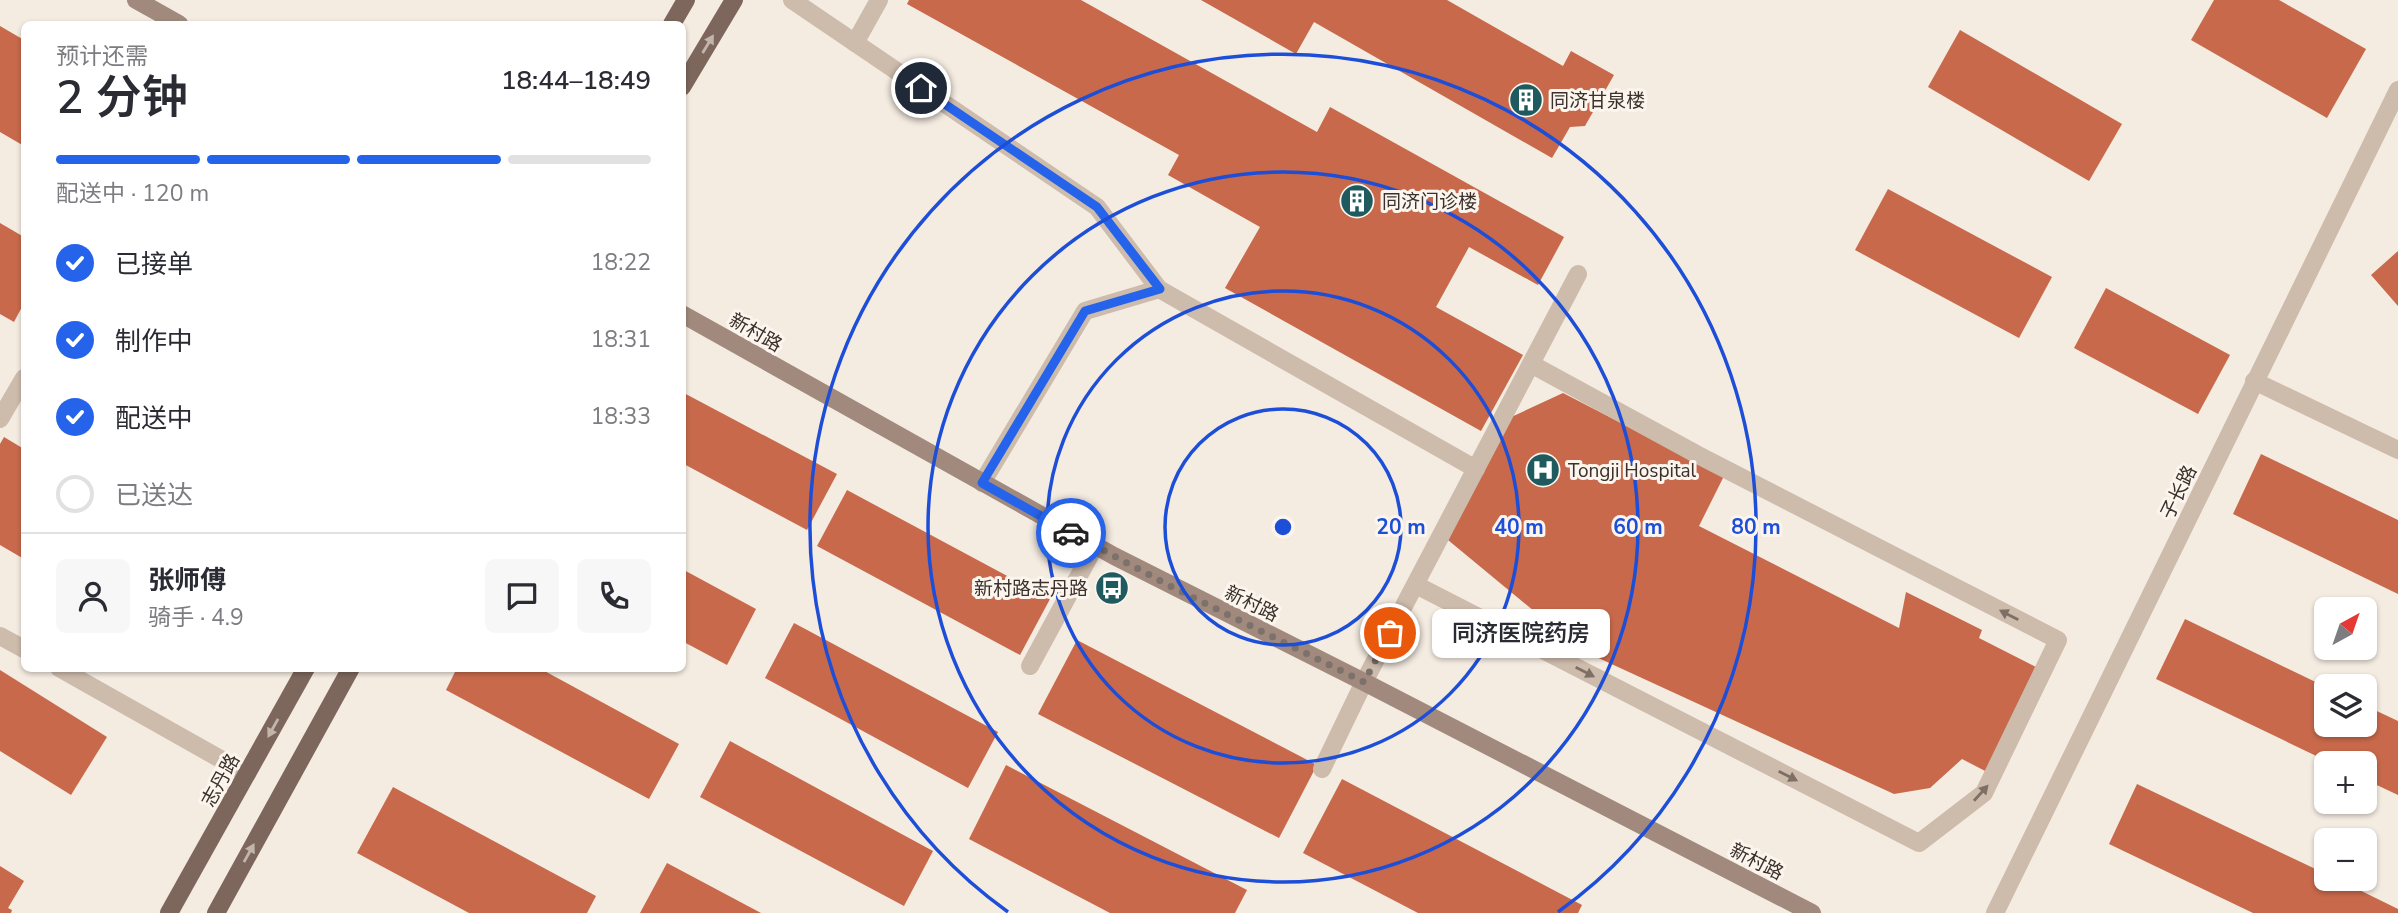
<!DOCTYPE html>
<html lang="zh">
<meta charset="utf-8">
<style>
:root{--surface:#fff;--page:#f7f7f7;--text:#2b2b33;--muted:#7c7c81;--line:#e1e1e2;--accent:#2563eb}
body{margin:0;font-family:"Nunito Sans","Noto Sans SC",sans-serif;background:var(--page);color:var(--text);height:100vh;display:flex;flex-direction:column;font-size:26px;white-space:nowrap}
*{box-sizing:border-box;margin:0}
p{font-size:23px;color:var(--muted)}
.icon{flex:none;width:38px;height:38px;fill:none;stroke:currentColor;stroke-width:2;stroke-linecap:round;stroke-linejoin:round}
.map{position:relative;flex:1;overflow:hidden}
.side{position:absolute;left:21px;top:21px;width:665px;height:651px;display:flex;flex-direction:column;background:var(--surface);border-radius:10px;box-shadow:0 2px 5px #0004}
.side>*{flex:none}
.needle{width:46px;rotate:40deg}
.tools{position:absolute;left:2314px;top:597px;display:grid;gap:14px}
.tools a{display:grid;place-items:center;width:63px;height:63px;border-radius:10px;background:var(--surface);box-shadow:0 2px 5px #0004;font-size:35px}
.pin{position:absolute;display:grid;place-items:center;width:60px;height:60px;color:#fff;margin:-30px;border:4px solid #fff;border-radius:50%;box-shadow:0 2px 7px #0007}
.courier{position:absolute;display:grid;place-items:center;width:70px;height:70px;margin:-35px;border:5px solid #2563eb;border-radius:50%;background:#fff;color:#222;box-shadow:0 2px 9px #0007}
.bubble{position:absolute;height:49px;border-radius:10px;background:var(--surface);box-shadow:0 2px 5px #0004;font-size:23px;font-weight:600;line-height:49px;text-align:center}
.head em{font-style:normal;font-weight:600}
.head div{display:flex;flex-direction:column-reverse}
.head{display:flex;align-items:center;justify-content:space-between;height:119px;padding:0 35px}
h1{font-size:46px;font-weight:600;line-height:52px}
.bar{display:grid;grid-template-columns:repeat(4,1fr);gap:10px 7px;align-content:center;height:84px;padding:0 35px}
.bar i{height:9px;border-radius:5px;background:var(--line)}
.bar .on{background:var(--accent)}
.bar p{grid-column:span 4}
.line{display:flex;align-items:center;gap:18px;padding:0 35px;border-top:2px solid var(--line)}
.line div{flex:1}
.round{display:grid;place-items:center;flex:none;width:74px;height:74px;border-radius:10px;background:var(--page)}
ol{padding:0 35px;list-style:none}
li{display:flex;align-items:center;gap:21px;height:77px}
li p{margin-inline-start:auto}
li .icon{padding:7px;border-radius:50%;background:var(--accent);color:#fff;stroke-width:4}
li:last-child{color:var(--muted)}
li i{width:38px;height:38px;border:4px solid var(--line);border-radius:50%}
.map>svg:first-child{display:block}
.building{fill:#c8694b}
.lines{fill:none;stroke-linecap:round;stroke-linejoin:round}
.service{stroke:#cdbbac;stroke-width:18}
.minor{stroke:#cdbbac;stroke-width:18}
.secondary{stroke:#a18a7d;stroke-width:18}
.primary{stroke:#7d675c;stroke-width:18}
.oneway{fill:#c2b5ac}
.oneway2{fill:#7d6f65}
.done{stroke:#7c716b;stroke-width:7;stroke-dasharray:0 12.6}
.route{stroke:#2563eb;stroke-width:9}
.ring{fill:none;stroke:#1d4ed8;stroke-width:3.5}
.labels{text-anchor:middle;stroke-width:6;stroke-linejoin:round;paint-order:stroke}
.poi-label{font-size:19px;fill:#3b302b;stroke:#fbf5ee;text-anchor:start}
.street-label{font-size:19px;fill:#3b302b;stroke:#fbf5ee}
.centre{fill:#1d4ed8;stroke:#fbf5ee;stroke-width:3.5}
.ring-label{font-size:21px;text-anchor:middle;font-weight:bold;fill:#1d4ed8;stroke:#fbf5ee;stroke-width:6;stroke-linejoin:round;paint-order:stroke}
</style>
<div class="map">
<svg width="2398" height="913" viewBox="0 0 2398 913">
<rect width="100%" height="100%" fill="#f4ebe1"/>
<g class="building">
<polygon points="909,0 1081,0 1317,132 1330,107 1564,237 1538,285 1469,247 1436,307 1523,355 1481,431 1225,288 1260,227 1168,175 1179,155 907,4"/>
<polygon points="1201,0 1447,0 1563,66 1571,51 1614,75 1585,126 1570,127 1552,158 1314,22 1296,54"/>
<polygon points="2214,0 2279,0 2366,49 2327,118 2191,40"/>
<polygon points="0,26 24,40 24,146 0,132"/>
<polygon points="1960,30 2122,124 2089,181 1928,87"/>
<polygon points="1888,189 2052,277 2019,338 1855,250"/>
<polygon points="0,223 24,237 24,303 14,322 0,314"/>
<polygon points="2398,251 2398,306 2371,275"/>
<polygon points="2106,288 2230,355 2198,414 2074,348"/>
<polygon points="682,392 837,474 807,530 682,463"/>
<polygon points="1563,393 1724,476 1699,526 1899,628 1906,592 1982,630 1979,638 2040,669 1989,773 1962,759 1930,788 1894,794 1581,650 1448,540 1507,419"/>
<polygon points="4,437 24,449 24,559 0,545 0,444"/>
<polygon points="2261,454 2398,520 2398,594 2233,514"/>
<polygon points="847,490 1050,599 1020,655 817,546"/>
<polygon points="682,569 756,609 727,665 682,641"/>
<polygon points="2185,619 2326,687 2326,724 2364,724 2364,705 2398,721 2398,795 2364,779 2364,763 2331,763 2156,679"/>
<polygon points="794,623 998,732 968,788 765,678"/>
<polygon points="1077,640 1317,765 1279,838 1038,714"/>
<polygon points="457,668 539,668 679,744 649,799 446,690"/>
<polygon points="0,670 107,737 71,795 0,751"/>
<polygon points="730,741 933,851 904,906 700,797"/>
<polygon points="1006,765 1247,890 1235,913 1110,913 969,839"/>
<polygon points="1342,779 1582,905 1578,913 1418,913 1303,853"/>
<polygon points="2137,784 2326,874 2326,878 2335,878 2398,909 2398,913 2253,913 2109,844"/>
<polygon points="393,787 596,896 587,913 469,913 357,853"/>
<polygon points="667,863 761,913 640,913"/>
<polygon points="0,866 24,881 8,908 12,910 11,913 0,913"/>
</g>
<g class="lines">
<g class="service">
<polyline points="792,0 1097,207 1159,289"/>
<polyline points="855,43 879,0"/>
<polyline points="2254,381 2398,450"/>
<polyline points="0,419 24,378"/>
<polyline points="982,483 1085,311 1159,289 1476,469"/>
<polyline points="1416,585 1919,843 1984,793 2058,640 1698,455 1531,364"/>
<polyline points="0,636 24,649"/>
<polyline points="1030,666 1095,546"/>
<polyline points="59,668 247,774"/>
<polyline points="1322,769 1364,682 1578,274"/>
</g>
<polyline class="minor" points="1995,913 2398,90"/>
<g class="secondary">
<polyline points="136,0 179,24"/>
<polyline points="682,314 1114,556 1364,682 1812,913"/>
</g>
<g class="primary">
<polyline points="672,24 686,0"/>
<polyline points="682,87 734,0"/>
<polyline points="169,913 306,668"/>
<polyline points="216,913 351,668"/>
</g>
</g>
<defs><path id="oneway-solid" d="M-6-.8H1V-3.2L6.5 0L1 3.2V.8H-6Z" transform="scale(1.75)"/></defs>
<g class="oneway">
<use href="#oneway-solid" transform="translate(708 44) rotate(-59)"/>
<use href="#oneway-solid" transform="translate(273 728) rotate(119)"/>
<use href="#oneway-solid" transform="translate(249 853) rotate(-61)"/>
</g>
<g class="oneway2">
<use href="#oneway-solid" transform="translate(2009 615) rotate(-153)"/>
<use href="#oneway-solid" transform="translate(1585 672) rotate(27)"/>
<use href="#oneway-solid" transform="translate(1788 776) rotate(27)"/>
<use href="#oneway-solid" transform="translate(1981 793) rotate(-48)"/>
</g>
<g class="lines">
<polyline class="done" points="1071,533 1174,588 1364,682 1390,633"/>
<polyline class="route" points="921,88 1097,207 1160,289 1085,311 982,483 1071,533"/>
</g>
<g class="ring">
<circle cx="1283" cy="527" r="118"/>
<circle cx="1283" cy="527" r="236"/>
<circle cx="1283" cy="527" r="355"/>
<path d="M1008 912A473 473 0 1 1 1558 912"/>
</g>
<defs>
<g id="building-disc" transform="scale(1.75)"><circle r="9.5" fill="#1f5a5e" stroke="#fbf5ee"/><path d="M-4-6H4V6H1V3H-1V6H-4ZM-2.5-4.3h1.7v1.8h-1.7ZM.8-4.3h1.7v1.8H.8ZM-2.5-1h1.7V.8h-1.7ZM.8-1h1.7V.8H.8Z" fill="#fff"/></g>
<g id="hospital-disc" transform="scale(1.75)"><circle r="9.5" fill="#1f5a5e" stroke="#fbf5ee"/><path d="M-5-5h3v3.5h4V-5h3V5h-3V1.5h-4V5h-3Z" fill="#fff"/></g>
<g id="bus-disc" transform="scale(1.75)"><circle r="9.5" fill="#1f5a5e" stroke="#fbf5ee"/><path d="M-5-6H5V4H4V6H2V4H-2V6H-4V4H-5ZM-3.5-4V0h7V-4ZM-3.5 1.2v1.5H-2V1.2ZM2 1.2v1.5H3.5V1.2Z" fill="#fff"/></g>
</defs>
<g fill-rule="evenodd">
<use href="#building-disc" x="1526" y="100"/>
<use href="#building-disc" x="1357" y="201"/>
<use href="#hospital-disc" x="1543" y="470"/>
<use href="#bus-disc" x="1112" y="588"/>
</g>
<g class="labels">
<g class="poi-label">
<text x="1550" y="107">同济甘泉楼</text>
<text x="1382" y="208">同济门诊楼</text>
<text x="1568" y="477">Tongji Hospital</text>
<text x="1088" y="595" text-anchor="end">新村路志丹路</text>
</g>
<g class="street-label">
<text transform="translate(756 332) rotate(30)" y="7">新村路</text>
<text transform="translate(2178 492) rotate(-64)" y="7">子长路</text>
<text transform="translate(1252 603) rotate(26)" y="7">新村路</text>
<text transform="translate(220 780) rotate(-61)" y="7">志丹路</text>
<text transform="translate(1757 861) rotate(27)" y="7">新村路</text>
</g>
</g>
<circle cx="1283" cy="527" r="10" class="centre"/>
<g class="ring-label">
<text x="1401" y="534">20 m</text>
<text x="1519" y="534">40 m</text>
<text x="1638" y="534">60 m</text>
<text x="1756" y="534">80 m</text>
</g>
</svg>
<div class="tools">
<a><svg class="needle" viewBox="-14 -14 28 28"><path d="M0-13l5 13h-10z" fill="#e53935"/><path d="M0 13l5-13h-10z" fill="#7c7c81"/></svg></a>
<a><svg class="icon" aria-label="layers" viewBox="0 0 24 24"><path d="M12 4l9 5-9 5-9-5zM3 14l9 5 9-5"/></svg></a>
<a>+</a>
<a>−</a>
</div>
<div class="pin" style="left:1390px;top:633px;background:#ea580c"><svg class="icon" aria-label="bag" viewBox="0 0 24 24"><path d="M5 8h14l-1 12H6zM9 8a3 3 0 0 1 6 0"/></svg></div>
<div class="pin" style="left:921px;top:88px;background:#1f2937"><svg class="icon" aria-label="home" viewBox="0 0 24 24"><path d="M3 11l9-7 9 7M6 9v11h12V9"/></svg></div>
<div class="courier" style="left:1071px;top:533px"><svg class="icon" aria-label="car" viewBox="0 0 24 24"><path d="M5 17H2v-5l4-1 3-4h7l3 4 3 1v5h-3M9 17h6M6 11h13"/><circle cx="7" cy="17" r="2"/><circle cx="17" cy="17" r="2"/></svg></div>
<div class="bubble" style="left:1432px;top:609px;width:178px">同济医院药房</div>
<section class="side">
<div class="head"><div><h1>2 分钟</h1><p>预计还需</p></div><em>18:44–18:49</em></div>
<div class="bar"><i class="on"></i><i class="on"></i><i class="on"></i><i></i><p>配送中 · 120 m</p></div>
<ol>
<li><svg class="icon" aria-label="check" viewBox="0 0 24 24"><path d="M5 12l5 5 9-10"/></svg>已接单<p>18:22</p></li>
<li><svg class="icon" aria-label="check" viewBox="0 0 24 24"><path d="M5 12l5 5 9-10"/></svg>制作中<p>18:31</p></li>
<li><svg class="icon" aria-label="check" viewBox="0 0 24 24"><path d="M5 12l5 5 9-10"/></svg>配送中<p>18:33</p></li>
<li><i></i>已送达</li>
</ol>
<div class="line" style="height:126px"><a class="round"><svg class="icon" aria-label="person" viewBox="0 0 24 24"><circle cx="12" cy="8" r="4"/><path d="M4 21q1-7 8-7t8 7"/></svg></a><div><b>张师傅</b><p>骑手 · 4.9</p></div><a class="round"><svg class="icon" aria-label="chat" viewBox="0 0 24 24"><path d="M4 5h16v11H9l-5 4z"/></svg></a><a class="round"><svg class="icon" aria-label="phone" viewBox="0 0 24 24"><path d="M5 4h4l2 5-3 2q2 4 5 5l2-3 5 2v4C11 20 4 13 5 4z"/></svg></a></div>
</section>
</div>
